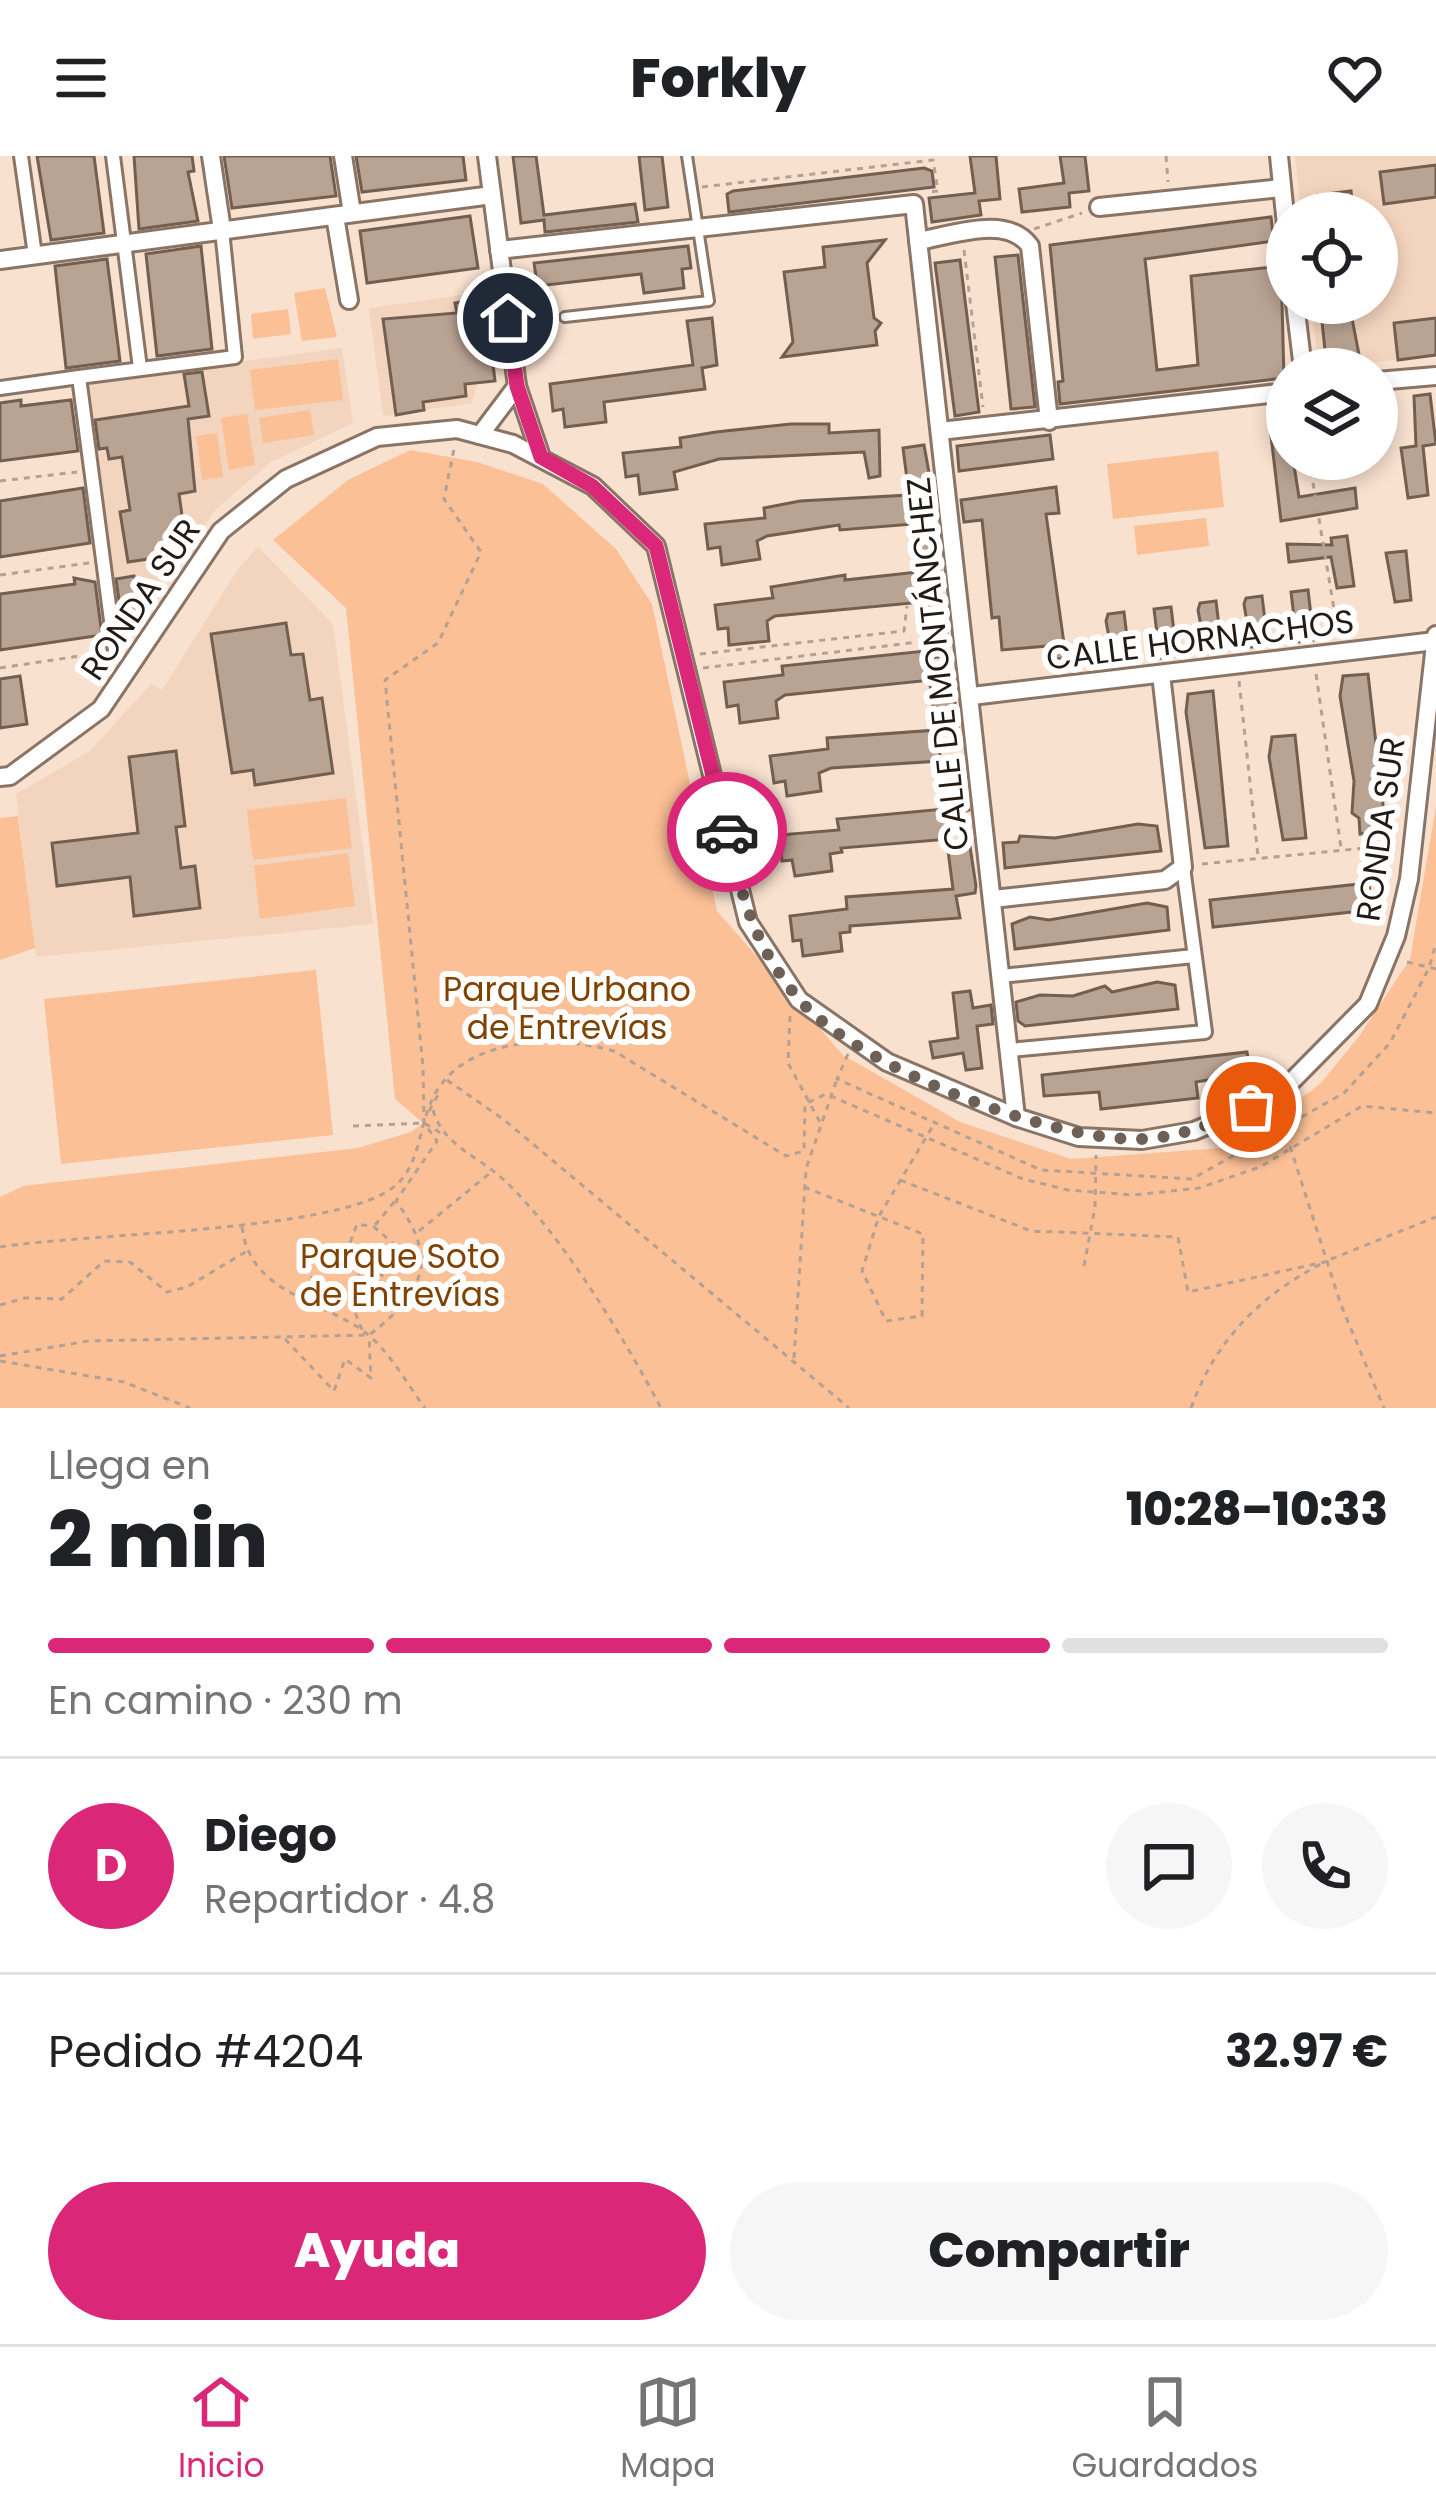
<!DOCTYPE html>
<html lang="es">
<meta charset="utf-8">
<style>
:root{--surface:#fff;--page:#f6f6f6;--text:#202124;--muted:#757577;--line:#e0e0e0;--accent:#db2777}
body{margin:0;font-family:Poppins,sans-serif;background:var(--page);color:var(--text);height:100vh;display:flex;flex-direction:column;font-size:45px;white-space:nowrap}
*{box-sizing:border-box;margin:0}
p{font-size:39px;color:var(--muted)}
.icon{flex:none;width:66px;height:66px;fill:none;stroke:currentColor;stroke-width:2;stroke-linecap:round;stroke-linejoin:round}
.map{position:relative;height:1252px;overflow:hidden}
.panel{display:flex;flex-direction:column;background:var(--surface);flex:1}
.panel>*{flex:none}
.tools{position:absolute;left:1266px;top:36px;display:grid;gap:24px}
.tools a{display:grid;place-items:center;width:132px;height:132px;border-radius:50%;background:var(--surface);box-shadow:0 6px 18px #0003;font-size:60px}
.pin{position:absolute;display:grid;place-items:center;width:102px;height:102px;color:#fff;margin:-51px;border:6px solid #fff;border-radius:50%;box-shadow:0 3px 12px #0007}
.courier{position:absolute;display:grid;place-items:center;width:120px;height:120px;margin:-60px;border:9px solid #db2777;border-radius:50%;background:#fff;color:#222;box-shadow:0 3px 15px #0007}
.headline em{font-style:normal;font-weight:800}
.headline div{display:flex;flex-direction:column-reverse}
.headline{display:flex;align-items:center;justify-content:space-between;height:204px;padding:0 48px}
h1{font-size:78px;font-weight:800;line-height:90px}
.bar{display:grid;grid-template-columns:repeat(4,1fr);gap:18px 12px;align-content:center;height:144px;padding:0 48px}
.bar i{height:15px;border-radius:9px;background:var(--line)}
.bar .current{background:var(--accent)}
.bar p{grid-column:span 4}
.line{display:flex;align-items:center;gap:30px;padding:0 48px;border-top:3px solid var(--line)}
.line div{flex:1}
.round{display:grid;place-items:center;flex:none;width:126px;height:126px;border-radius:63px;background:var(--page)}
.primary-button{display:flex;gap:24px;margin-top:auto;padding:24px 48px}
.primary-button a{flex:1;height:138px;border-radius:72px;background:var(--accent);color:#fff;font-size:48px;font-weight:800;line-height:138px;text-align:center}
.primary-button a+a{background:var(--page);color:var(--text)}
header{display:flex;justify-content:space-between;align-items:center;height:156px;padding:0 48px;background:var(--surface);font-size:54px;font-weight:800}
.tabs{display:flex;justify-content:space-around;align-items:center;height:168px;border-top:3px solid var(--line);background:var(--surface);font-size:33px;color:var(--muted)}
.tabs a{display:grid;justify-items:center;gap:6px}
.tabs .current{color:var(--accent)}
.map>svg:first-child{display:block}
.built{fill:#f3d4be}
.green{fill:#fbc096}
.building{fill:#b9a393;stroke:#735f50;stroke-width:3}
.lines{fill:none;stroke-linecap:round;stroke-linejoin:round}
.service-casing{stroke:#897465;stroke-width:14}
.pedestrian-casing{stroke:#897465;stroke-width:18}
.minor-casing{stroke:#897465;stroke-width:22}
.path{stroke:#b4a193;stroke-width:3;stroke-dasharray:6 6;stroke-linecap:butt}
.service{stroke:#fff;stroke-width:8}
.pedestrian{stroke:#fff;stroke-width:12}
.minor{stroke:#fff;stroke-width:16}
.done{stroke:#6d6056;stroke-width:12;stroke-dasharray:0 21.6}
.route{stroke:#db2777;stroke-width:15}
.labels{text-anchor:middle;stroke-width:12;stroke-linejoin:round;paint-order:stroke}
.street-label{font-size:33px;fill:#221a14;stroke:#fff}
.park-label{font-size:33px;fill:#814200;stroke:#fff}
</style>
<header><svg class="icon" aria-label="menu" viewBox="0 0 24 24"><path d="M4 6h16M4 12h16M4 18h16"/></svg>Forkly<svg class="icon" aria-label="heart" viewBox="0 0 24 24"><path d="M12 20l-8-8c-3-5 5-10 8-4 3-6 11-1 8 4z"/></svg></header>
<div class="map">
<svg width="1436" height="1252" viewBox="0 0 1436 1252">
<rect width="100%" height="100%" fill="#f9e1d0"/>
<g class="built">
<polygon points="1295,0 1436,0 1436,199 1319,213 1311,147 1377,147 1377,57 1301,57"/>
<polygon points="484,136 495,225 477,227 472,247 383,260 369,152"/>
<polygon points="342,192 353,267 271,306 216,353 130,476 118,478 85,226"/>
<polygon points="258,391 333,468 373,768 36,801 16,638 90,595 151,528 162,534 238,413"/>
</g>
<g class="green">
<polygon points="325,132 337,181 302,185 294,137"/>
<polygon points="288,153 291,178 253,183 251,158"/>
<polygon points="338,203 343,244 255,254 250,214"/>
<polygon points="310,254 314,279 263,287 259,262"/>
<polygon points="247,258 255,309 229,314 221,262"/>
<polygon points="217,277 223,321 202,324 196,280"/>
<polygon points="410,294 477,306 543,328 616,393 652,448 717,755 843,899 960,966 1071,1003 1235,991 1320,928 1360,879 1410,803 1436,650 1436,1252 0,1252 0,1041 23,1030 358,992 411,976 423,967 395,943 346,452 273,384 348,324"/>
<polygon points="1218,295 1224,351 1113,363 1107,308"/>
<polygon points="1206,362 1209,390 1137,399 1134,370"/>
<polygon points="346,642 352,692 253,704 247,654"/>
<polygon points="18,660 35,792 0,804 0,662"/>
<polygon points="348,697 355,750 260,763 254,710"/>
<polygon points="316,814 333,979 61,1008 44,843"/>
</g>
<g class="building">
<polygon points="37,0 94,0 104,77 51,84"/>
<polygon points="134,0 192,0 194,15 188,16 198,65 139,73"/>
<polygon points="224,0 330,0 336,40 232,52"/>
<polygon points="356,0 463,0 466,24 362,36"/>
<polygon points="513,0 536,0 544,59 635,48 638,66 545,76 544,64 521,67"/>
<polygon points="639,0 662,0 668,51 645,54"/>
<polygon points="970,0 996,0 1000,43 979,45 981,59 932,66 929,42 975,37"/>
<polygon points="1060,0 1085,0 1089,35 1069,37 1070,51 1022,56 1019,33 1064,27"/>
<polygon points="1436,9 1436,41 1384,48 1380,16"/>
<polygon points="924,12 932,15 934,31 729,56 727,38 733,35"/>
<polygon points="1351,35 1352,44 1372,57 1321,57 1318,39"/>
<polygon points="470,60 478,112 367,127 360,75"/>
<polygon points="1271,61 1274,85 1145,103 1157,214 1198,209 1191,120 1281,110 1284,222 1060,248 1058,226 1063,225 1050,89"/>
<polygon points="885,84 867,107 874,162 881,167 875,175 877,189 782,201 793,186 784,116 825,111 823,91"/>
<polygon points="201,90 212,193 157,200 146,98"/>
<polygon points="688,90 691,112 682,113 684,132 644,137 641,118 546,129 552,174 528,178 521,129 537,127 534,107"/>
<polygon points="1018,99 1035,251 1011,253 995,101"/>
<polygon points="107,103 120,205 66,212 55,110"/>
<polygon points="960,104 979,256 955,260 935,107"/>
<polygon points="468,145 469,153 486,151 495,225 465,228 466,240 423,246 424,254 396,259 383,163 457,157 455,147"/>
<polygon points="1320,147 1349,147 1361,209 1327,213"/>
<polygon points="712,162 717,209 702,212 705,233 604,246 606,266 565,271 563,253 553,255 550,228 693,209 687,165"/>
<polygon points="1436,162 1436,199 1398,204 1394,167"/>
<polygon points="202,216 209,260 188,263 195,335 179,338 184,374 173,376 176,399 128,406 120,356 130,354 122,301 109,303 107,292 99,293 95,264 189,250 184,218"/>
<polygon points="1430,238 1436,288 1423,290 1428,339 1408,342 1401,292 1416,290 1414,240"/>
<polygon points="21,244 21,250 71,244 78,295 0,305 0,247"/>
<polygon points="1287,255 1287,303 1293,303 1299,341 1355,332 1357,352 1281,365 1269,263 1271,257"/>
<polygon points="791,268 829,268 829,277 879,274 880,320 869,322 864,296 719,303 674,316 677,333 640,338 638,319 626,321 623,297 681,291 680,282 716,276"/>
<polygon points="1050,279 1053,303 959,315 957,290"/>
<polygon points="924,289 932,333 928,341 912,343 914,368 840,374 839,369 767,380 757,385 760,403 722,409 720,391 708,393 705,368 765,362 764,352 800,345 909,339 903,292"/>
<polygon points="1056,331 1059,357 1046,358 1066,502 1049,504 1048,490 1002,494 999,461 992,462 982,364 964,366 961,344"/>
<polygon points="83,332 90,387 0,401 0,345"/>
<polygon points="932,369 941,413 939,420 921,422 923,446 775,460 767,465 769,485 729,489 728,472 718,473 715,449 773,442 771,431 845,419 845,424 918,416 912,371"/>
<polygon points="1347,380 1354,430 1337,432 1331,401 1289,406 1287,388 1332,389 1331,382"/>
<polygon points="1406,395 1411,444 1395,446 1386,397"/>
<polygon points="134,420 139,457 121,459 116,423"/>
<polygon points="74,422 95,426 102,479 0,494 0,438 75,428"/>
<polygon points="1308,434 1314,484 1297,486 1291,436"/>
<polygon points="1262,440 1268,489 1251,491 1244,448 1246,442"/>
<polygon points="1216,445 1222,495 1206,497 1198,454 1200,447"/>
<polygon points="943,447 949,493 948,500 929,502 932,524 785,539 776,545 778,562 740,567 738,549 727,551 724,526 783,519 782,510 926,495 922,449"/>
<polygon points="1171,451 1177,500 1160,502 1154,453"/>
<polygon points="1124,456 1130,506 1114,508 1106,465 1108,458"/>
<polygon points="286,467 291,499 303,498 310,544 322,542 333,617 255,629 253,614 232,617 211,478"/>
<polygon points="1368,518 1386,675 1360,678 1359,662 1352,657 1354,625 1340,540 1343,520"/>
<polygon points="20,520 27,568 0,572 0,523"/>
<polygon points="952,525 958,571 956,577 939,579 940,605 831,612 819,617 821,635 787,640 785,625 774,627 770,600 828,593 827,582 936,574 930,528"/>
<polygon points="1213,535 1228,690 1205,692 1186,556 1188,538"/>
<polygon points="1295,579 1306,682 1283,684 1269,601 1272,581"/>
<polygon points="176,595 185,670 176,671 181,712 195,710 200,752 134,760 130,721 57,730 52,687 138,677 129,601"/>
<polygon points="960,605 969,654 947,660 950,683 841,692 842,696 830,698 832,715 795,720 792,704 782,705 779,679 839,674 837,663 945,653 939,608"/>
<polygon points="1138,668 1157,670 1161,695 1005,712 1003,687 1018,686 1020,680 1055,682"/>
<polygon points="969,684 976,730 975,737 956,740 960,762 850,770 850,776 840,777 842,795 803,800 801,784 793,785 790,760 847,753 846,741 953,733 947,687"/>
<polygon points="1369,727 1371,754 1213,771 1210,744"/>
<polygon points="1147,747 1167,751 1169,774 1015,793 1012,768 1030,761 1049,764"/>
<polygon points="1157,826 1175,829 1178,853 1025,870 1018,865 1016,846 1040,839 1073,840 1105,830 1112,836"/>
<polygon points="970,835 973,852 991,849 993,868 977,870 982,912 966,914 963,897 933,902 930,886 958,882 953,837"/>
<polygon points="1247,896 1250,917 1196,926 1198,942 1101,953 1099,936 1044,940 1042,919"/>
</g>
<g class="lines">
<g class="service-casing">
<polyline id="service" points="565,161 709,145 687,0"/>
</g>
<g class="pedestrian-casing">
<g id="pedestrian">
<polyline points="21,0 35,99"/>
<polyline points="113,0 140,212"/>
<polyline points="0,232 79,221"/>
<polyline points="115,495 79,221 235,201 222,74"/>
<polyline points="1001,820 1194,800"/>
<polyline points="1009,894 1205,876 1183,711"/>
</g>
</g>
<g class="minor-casing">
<g id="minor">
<polyline points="211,0 222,74"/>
<polyline points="343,0 352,57"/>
<polyline points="487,0 517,230 541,301"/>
<polyline points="1279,0 1287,79"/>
<polyline points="1099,51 1281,32"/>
<polyline points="335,60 349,144"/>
<path d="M918 85C953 79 1007 58 1030 90L1049 265"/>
<polyline points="499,94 914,48 1016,961"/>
<polyline points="0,104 492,39"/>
<polyline points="1295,147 1303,213"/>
<polyline points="1377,225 1436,220"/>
<polyline points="940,275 1287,236"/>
<polyline points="480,279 517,230"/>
<polyline points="972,540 1435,485"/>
<polyline points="0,621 10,620 101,553 221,375 286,323 377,281 457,273 513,288 593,330 656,390 748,766 799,844 887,906 1016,961 1079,981 1142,984 1194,975 1251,951 1290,927 1368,848 1396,780 1409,723 1436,479"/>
<polyline points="993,743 1165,724 1183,711 1161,518"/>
</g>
</g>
<g class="path">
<polyline points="1166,0 1168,26"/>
<polyline points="702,31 933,4 938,35 928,36"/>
<polyline points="1034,73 1082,57"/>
<polyline points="964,94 983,251"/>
<polyline points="1309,303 1338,477"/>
<polyline points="0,325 77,316"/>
<polyline points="0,419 89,407"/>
<polyline points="700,498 904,475 907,450"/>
<polyline points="0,512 99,497"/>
<polyline points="703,512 918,486"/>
<polyline points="1316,518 1341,692"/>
<polyline points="1239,525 1258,700"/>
<polyline points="1202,708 1396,689"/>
<polyline points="1407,806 1436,813"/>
<polyline points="790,860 788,907 821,968"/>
<polyline points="848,898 837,923 1041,1014 1192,1023 1344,937 1390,887 1429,812 1436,787"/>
<polyline points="447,924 503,963 849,1252"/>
<path d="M433 954C443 989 476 999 503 1023 561 1077 624 1182 661 1252"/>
<polyline points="429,955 439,937"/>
<polyline points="1279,956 1341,1149 1384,1252"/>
<polyline points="353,970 424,967 439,976 438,983"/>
<polyline points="900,1024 1031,1075 1178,1081 1188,1136 1329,1105"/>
<polyline points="804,1031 923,1078 922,1160 886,1165 862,1115 879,1060 934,968"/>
<polyline points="375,1069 395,1045"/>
<path d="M242 1071C250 1138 321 1143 366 1177 390 1196 407 1228 425 1252"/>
<polyline points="419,1075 490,1017"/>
<path d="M0 1091C87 1077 330 1076 391 1033 418 1014 418 980 429 951 455 880 553 878 614 895L786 1000 804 995 805 948 826 938 1023 1023 1068 1034 1134 1039 1199 1032 1260 1011 1362 950 1436 957"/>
<polyline points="1331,1103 1436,1061"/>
<path d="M342 1109 357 1068 374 1071 402 1095 399 1110 386 1120C356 1117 322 1092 300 1095L299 1114 350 1144 363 1176"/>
<polyline points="1084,1110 1095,1051 1096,999"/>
<polyline points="351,1142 359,1118"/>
<polyline points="0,1149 25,1142 62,1143 104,1105 130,1106 167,1136 187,1131 247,1095"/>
<polyline points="285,1183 334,1235 345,1203 371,1222 369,1181"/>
<path d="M0 1200 88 1185 369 1179C423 1138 440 1104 396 1045L437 985 424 967 423 911 385 524 438 487 481 396 444 343 454 293"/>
<polyline points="794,1202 806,1013 837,923"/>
<polyline points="0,1205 124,1226 190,1252"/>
<path d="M1191 1252C1215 1185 1260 1139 1323 1107"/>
</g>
<use href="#service" class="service"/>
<use href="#pedestrian" class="pedestrian"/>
<use href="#minor" class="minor"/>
</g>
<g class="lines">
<path class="done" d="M727 676C742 740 754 790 798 842 856 911 1048 984 1138 983 1178 983 1215 966 1251 951"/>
<polyline class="route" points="508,162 517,230 541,301 592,330 656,390 727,676"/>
</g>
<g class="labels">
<g class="street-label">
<text transform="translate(140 443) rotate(-56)" y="12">RONDA SUR</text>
<text transform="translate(1200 483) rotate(-7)" y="12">CALLE HORNACHOS</text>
<text transform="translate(937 508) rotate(-96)" y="12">CALLE DE MONTÁNCHEZ</text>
<text transform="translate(1380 673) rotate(-82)" y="12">RONDA SUR</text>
</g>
<g class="park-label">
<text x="567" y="845">Parque Urbano<tspan x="567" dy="38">de Entrevías</tspan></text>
<text x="400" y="1112">Parque Soto<tspan x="400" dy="38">de Entrevías</tspan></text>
</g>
</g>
</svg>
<div class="tools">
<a><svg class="icon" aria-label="locate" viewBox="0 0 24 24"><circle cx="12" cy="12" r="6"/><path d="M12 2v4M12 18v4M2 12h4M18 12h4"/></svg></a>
<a><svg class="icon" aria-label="layers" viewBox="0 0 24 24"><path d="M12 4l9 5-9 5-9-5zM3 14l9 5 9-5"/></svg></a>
</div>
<div class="pin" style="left:1251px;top:951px;background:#ea580c"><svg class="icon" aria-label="bag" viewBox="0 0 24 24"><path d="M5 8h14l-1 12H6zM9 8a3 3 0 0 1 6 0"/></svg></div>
<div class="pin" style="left:508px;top:162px;background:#1f2937"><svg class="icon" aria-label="home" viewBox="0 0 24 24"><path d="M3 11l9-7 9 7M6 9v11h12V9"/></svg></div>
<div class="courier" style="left:727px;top:676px"><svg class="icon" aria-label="car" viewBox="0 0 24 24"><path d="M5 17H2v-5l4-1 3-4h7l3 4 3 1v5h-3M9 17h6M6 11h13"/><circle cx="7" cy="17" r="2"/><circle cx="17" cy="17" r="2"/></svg></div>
</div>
<section class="panel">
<div class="headline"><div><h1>2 min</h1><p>Llega en</p></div><em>10:28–10:33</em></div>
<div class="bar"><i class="current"></i><i class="current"></i><i class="current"></i><i></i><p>En camino · 230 m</p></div>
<div class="line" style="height:216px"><b class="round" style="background:var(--accent);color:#fff">D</b><div><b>Diego</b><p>Repartidor · 4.8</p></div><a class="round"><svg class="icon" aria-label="chat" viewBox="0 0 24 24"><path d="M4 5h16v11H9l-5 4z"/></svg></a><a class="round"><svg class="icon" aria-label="phone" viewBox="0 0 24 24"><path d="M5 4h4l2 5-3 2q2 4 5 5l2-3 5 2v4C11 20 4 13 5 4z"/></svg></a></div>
<div class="line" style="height:156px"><div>Pedido #4204</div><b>32.97 €</b></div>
<div class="primary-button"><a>Ayuda</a><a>Compartir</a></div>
</section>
<nav class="tabs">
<a class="current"><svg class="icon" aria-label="home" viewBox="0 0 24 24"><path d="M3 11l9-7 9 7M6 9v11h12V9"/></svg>Inicio</a>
<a><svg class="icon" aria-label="map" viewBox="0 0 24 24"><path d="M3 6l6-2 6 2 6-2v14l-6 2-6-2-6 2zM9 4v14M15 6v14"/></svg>Mapa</a>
<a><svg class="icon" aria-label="saved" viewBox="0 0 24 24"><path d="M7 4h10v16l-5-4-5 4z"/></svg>Guardados</a>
</nav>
